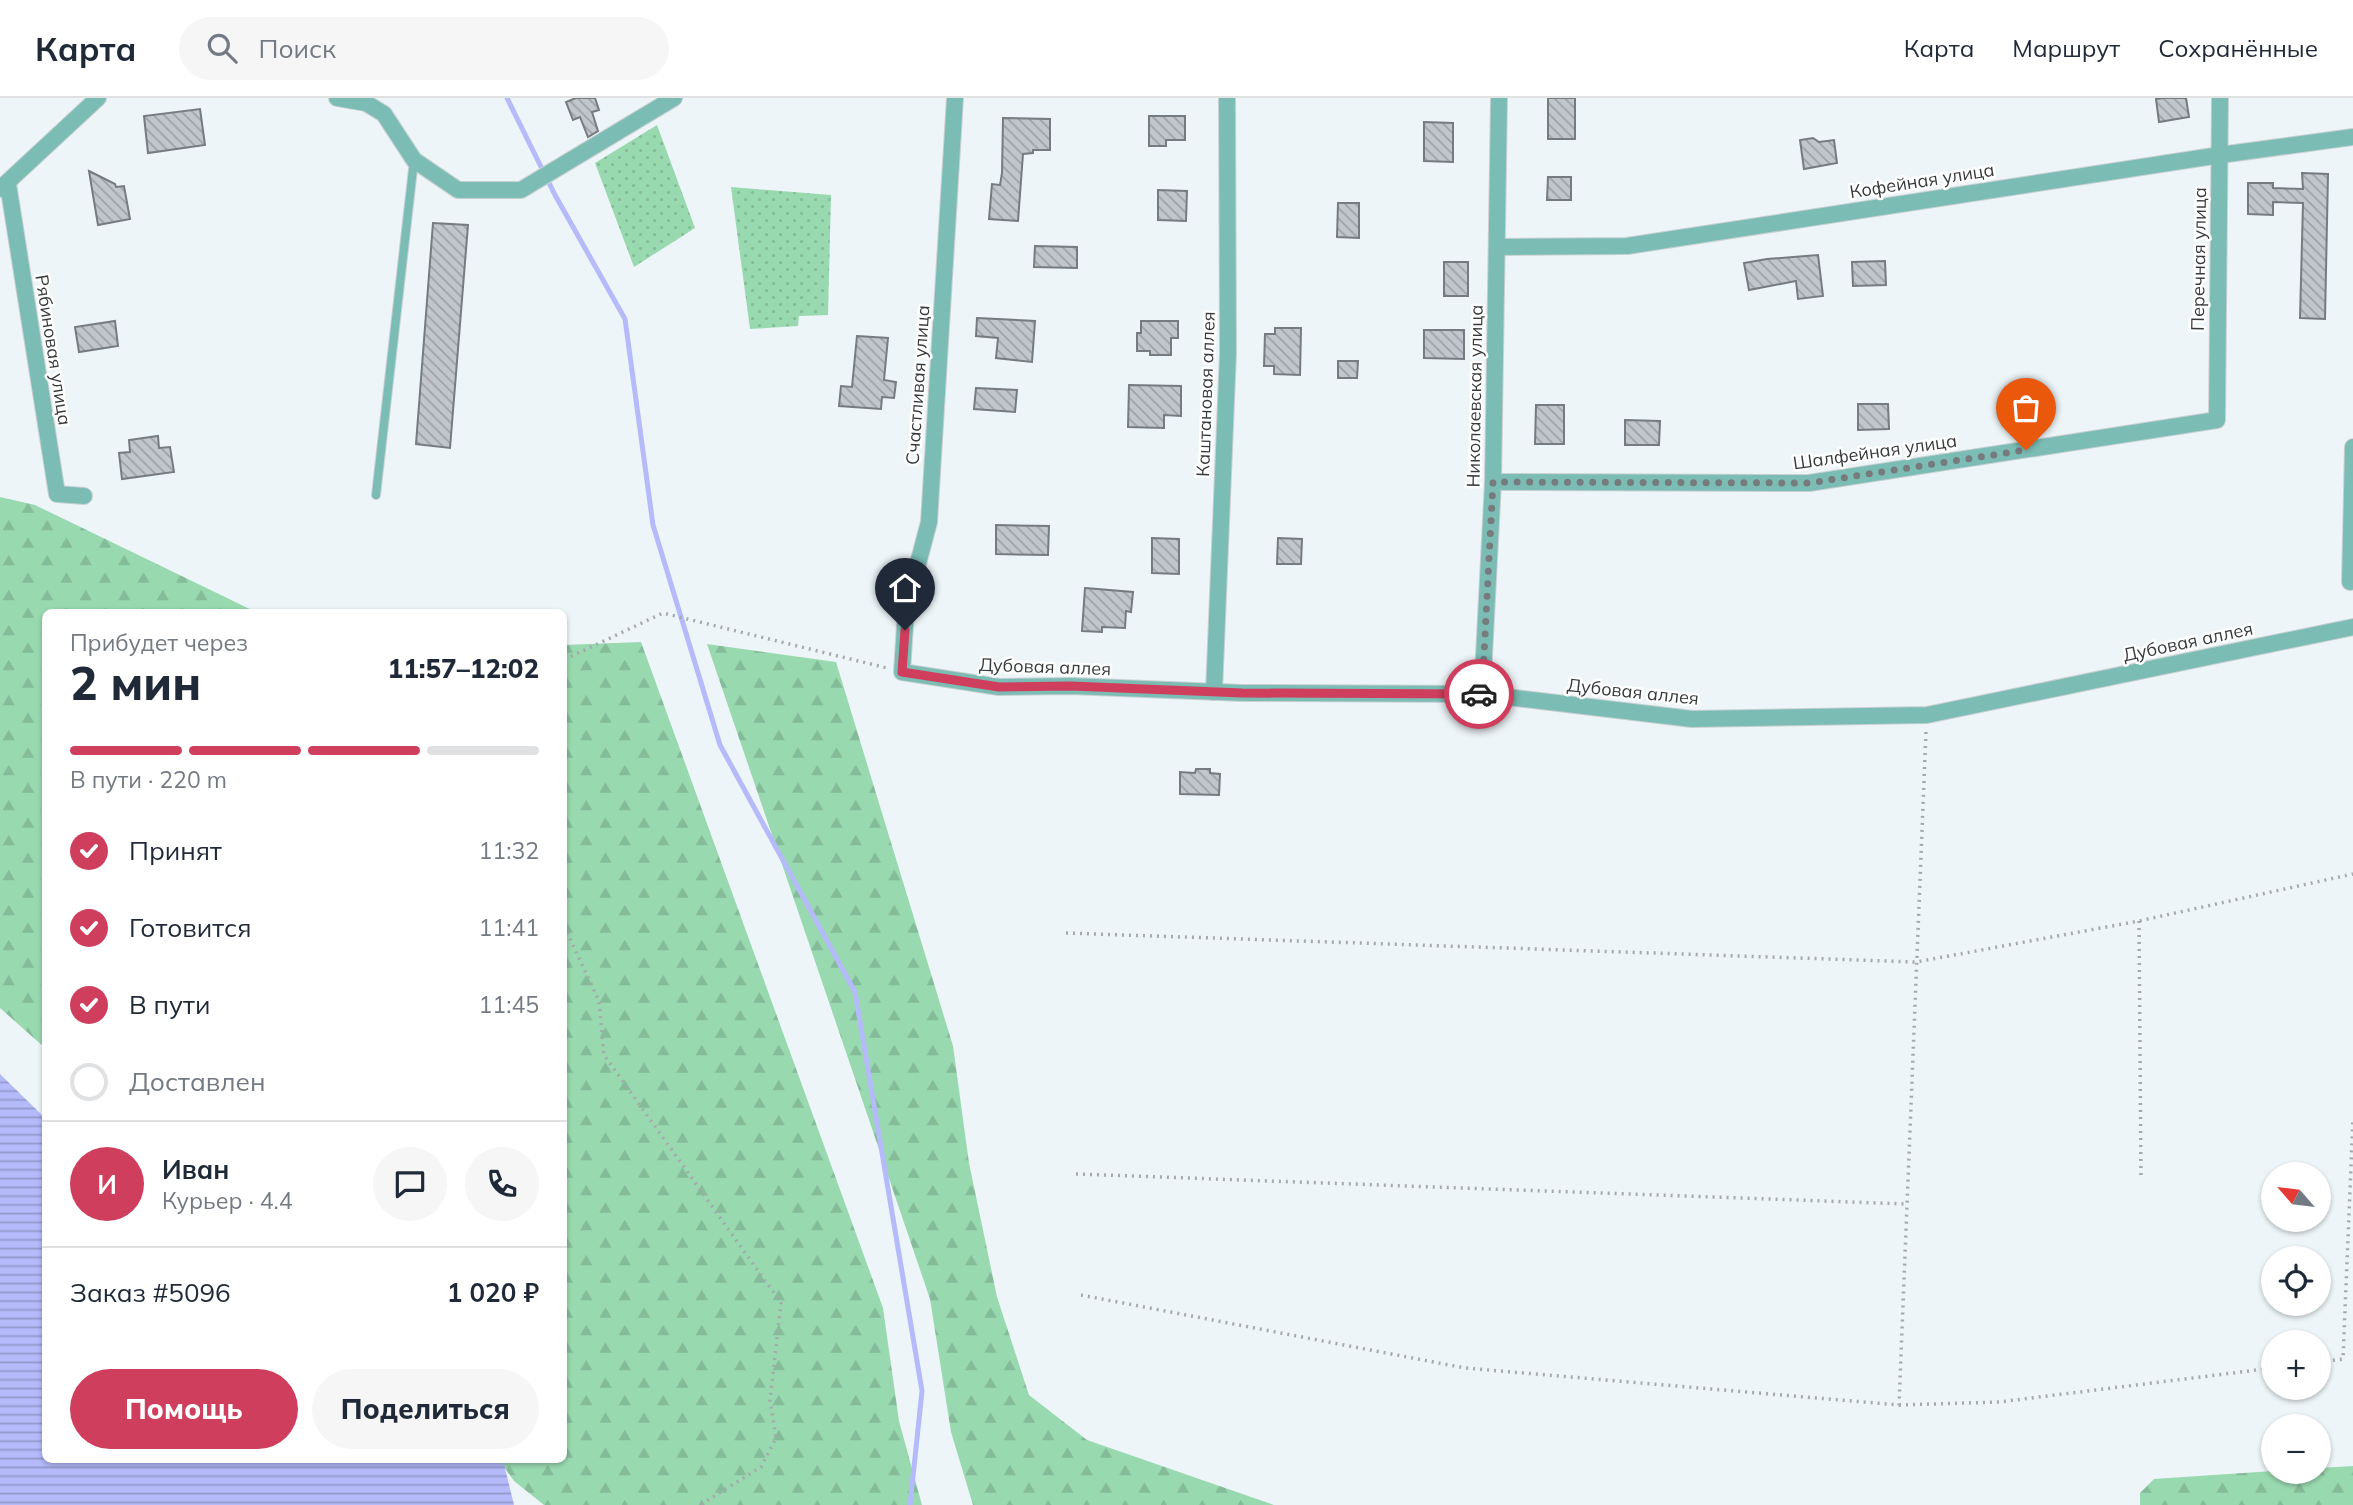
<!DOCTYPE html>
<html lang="ru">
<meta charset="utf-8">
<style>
:root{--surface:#fff;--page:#f6f6f7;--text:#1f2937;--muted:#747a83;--line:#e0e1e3;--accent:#cf3f5d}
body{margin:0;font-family:Mulish,sans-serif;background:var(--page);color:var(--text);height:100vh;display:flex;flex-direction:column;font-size:26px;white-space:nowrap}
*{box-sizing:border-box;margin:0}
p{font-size:23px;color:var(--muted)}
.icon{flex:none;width:38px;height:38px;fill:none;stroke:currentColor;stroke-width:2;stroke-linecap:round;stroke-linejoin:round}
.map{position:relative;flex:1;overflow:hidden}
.drawer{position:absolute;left:42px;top:511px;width:525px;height:854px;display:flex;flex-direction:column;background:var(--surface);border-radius:10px;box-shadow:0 2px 5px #0004}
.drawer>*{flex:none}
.needle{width:46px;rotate:298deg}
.tools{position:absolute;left:2261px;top:1064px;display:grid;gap:14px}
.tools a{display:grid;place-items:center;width:70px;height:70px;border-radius:50%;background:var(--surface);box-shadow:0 2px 5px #0004;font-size:35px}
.pin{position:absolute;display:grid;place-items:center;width:60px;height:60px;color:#fff;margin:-72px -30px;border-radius:50% 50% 50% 0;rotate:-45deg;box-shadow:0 0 7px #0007}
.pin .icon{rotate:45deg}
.courier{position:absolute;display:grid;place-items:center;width:70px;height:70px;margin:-35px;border:5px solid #cf3f5d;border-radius:50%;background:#fff;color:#222;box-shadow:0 2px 9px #0007}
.overview em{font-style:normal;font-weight:800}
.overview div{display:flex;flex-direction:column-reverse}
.overview{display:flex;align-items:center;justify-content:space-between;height:119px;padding:0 28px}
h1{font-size:46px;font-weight:800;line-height:52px}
.bar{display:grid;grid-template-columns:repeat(4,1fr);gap:10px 7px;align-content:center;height:84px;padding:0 28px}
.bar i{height:9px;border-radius:5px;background:var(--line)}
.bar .current{background:var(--accent)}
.bar p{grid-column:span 4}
.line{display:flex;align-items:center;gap:18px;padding:0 28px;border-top:2px solid var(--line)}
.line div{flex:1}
.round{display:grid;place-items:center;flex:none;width:74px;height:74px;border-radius:37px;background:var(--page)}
ol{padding:0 28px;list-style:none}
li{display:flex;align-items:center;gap:21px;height:77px}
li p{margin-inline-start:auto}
li .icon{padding:7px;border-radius:50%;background:var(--accent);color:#fff;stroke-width:4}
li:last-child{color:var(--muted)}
li i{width:38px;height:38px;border:4px solid var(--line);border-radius:50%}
.primary-button{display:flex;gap:14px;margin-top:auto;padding:14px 28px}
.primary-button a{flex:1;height:80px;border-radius:42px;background:var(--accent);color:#fff;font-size:28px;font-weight:800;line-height:80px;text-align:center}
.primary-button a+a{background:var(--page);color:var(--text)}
header{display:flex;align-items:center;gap:42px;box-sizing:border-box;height:98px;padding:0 35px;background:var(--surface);border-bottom:2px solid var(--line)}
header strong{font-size:33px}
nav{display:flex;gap:38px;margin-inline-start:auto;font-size:24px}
.search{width:490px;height:63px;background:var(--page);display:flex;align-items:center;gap:18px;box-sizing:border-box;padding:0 24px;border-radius:38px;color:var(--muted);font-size:26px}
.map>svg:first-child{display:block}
.green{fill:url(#green-dots)}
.forest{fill:url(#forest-firs)}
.water{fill:url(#water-rules)}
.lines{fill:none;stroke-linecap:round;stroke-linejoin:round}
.stream{stroke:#b4bafa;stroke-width:5}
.building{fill:url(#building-back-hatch);stroke:#767b80;stroke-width:2}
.service-casing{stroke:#c9d0d2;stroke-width:10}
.minor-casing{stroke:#c9d0d2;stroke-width:18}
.path{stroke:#a4aaac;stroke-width:3.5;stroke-dasharray:2 5;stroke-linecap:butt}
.service{stroke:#7bbdb5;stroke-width:8}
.minor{stroke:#7bbdb5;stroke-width:16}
.done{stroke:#777b7d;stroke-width:7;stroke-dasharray:0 12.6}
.route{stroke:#cf3f5d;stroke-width:9}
.labels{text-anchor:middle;stroke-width:5;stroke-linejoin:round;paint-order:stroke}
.street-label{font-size:18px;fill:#373a3b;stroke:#fff}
</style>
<header>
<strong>Карта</strong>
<div class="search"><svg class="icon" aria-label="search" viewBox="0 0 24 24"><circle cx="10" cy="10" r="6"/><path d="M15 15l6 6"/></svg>Поиск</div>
<nav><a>Карта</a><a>Маршрут</a><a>Сохранённые</a></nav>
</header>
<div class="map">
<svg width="2353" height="1407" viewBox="0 0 2353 1407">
<defs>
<pattern id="green-dots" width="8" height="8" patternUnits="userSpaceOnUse" patternTransform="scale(1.75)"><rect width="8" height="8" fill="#99d9b0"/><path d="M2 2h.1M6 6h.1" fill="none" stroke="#84bb98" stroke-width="1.8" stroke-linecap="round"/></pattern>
<pattern id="forest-firs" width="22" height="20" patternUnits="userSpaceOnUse" patternTransform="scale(1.75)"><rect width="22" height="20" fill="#99d9b0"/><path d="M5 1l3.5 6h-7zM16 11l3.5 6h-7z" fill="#84bb98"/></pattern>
<pattern id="water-rules" width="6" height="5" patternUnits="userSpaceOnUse" patternTransform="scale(1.75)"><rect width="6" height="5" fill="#b4bafa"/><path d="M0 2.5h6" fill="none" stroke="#9398cc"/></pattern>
<pattern id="building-back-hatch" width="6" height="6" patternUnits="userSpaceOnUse" patternTransform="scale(1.75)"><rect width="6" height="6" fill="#c1c6cc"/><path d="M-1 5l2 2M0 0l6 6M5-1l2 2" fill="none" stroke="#9ea2a7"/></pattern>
</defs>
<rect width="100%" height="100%" fill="#edf5f8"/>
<g class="green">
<polygon points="657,27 695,130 634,169 595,65"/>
<polygon points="731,89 831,97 828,217 799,218 798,228 750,231"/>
</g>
<g class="forest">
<polygon points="0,399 35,407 256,514 46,514 45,950 0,910"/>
<polygon points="641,544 883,1210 899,1323 922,1407 544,1407 514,1383 499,1362 564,1362 564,547"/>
<polygon points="707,546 836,564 953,948 969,1065 997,1199 1029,1297 1087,1342 1274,1407 973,1407 951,1334 930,1201"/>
<polygon points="2353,1368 2353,1407 2140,1407 2140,1395 2154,1381 2273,1373 2319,1374 2319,1370"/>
</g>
<polygon class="water" points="0,976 45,1020 46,1362 503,1362 514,1407 0,1407"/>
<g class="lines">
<polyline class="stream" points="507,0 555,97 625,221 653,427 720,647 855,894 922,1293 910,1407"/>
</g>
<g class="building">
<polygon points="576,0 595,0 599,12 592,14 598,33 588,39 580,19 573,22 566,4"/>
<rect x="1548" y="0" width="27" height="41"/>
<polygon points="2164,0 2186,0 2189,19 2159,24 2156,1"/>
<polygon points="200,11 205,47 148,55 144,18"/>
<polygon points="1149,18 1185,18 1185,42 1166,42 1166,48 1149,48"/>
<polygon points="1003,20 1050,21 1050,52 1033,52 1033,55 1023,56 1018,123 989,121 992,86 1000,87 1002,75"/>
<polygon points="1424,24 1453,25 1453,64 1424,63"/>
<polygon points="1813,40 1819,44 1834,42 1837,65 1804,71 1800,42"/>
<polygon points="89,73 115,86 116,89 124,88 130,121 98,127"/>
<polygon points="2302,75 2328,76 2325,221 2300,220 2303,105 2273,104 2273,117 2248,116 2248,85 2273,85 2273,90 2303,91"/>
<polygon points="1548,79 1571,79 1571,102 1547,102"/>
<polygon points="1158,92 1187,93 1186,123 1158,122"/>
<polygon points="1338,105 1359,105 1359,140 1337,139"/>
<polygon points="433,125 468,127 450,350 416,346"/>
<polygon points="1035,148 1077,149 1077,170 1034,169"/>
<polygon points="1818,157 1823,198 1798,201 1796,183 1749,192 1744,165 1767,161"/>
<polygon points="1885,163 1886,187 1853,188 1852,164"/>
<rect x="1444" y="164" width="24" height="34"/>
<polygon points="977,220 1035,223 1032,264 996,260 998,240 976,238"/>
<polygon points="115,223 118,248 79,254 75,229"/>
<polygon points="1141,223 1178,223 1178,240 1171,240 1171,257 1150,257 1150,253 1137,253 1137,235 1141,235"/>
<polygon points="1275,230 1301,230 1300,277 1274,276 1274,268 1264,268 1265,236 1275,236"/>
<polygon points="1424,232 1464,232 1464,261 1424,260"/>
<polygon points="857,238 888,240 884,282 896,284 894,300 882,299 881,311 839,308 841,288 852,289"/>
<polygon points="1338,263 1358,263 1357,280 1338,280"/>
<polygon points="1129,287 1181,288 1181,318 1164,317 1164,330 1128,329"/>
<polygon points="976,290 1017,292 1015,314 974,311"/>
<polygon points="1858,306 1888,306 1889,331 1858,332"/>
<polygon points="1536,307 1564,307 1564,346 1535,346"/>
<polygon points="1625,322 1660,323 1659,347 1625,347"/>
<polygon points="158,338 159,350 170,349 174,374 122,381 119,355 130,354 129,342"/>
<polygon points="996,427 1049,428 1048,457 996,456"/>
<polygon points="1152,440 1179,441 1179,476 1152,475"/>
<polygon points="1278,440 1302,441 1301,466 1277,466"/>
<polygon points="1085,490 1133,494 1131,514 1126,513 1125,530 1102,529 1102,534 1082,533"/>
<polygon points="1196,671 1210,671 1210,675 1220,676 1219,697 1180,696 1180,674 1195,675"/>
</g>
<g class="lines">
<g class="service-casing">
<polyline id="service" points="376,397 414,62"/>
</g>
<g class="minor-casing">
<g id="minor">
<polyline points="337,0 366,5 384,16 414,62 458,92 521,92 674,0"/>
<polyline points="955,0 929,424 906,511 902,574 999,589 1071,588 1243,595 1482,596 1692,621 1927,617 2353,529"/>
<polyline points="8,86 57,396 84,398"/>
<polyline points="0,91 98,0"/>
<polyline points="1497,149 1627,148 2220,57 2353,39"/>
<polyline points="1493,384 1809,385 2217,322 2220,0"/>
<polyline points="2350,484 2353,349"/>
<polyline points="1214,594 1228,255 1227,0"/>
<polyline points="1482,596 1493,384 1499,0"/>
</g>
</g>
<g class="path">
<polyline points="564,560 572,558 663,515 887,570"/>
<polyline points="2139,823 2141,1080"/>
<polyline points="564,828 599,903 604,957 781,1205 770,1302 776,1340 761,1369 700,1407"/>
<polyline points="1066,835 1916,864 2139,823 2353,776"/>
<polyline points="1076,1076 1906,1106"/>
<polyline points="1081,1197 1465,1270 1899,1307 1926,633"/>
<polyline points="2319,1264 2343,1261 2353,1020"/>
<polyline points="1899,1307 1999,1304 2273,1270"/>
</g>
<use href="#service" class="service"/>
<use href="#minor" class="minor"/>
</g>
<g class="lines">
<polyline class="done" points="1479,596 1482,596 1493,384 1809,385 2026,352"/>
<polyline class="route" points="905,532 902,574 999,589 1071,588 1242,595 1479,596"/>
</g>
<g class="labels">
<g class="street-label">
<text transform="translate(1922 83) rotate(-9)" y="6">Кофейная улица</text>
<text transform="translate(2199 161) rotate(-89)" y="6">Перечная улица</text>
<text transform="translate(53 252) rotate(81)" y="6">Рябиновая улица</text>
<text transform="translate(918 287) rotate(-86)" y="6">Счастливая улица</text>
<text transform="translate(1206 296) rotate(-88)" y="6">Каштановая аллея</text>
<text transform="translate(1475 298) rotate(-89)" y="6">Николаевская улица</text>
<text transform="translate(1875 354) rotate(-8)" y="6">Шалфейная улица</text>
<text transform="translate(2188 544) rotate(-12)" y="6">Дубовая аллея</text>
<text transform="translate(1045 569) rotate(2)" y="6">Дубовая аллея</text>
<text transform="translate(1633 594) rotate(6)" y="6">Дубовая аллея</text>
</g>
</g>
</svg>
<div class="tools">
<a><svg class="needle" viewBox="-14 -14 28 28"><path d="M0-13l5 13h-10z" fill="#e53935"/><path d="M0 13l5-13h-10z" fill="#747a83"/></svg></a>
<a><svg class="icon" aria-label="locate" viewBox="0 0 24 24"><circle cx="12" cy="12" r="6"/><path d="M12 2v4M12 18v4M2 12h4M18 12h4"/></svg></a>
<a>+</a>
<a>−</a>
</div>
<div class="pin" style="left:2026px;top:352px;background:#ea580c"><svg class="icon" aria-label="bag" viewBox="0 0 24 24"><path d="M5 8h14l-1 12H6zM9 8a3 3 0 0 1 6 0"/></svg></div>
<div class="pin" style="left:905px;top:532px;background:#1f2937"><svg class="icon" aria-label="home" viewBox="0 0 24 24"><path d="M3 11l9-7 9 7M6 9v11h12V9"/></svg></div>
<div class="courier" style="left:1479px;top:596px"><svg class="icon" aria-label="car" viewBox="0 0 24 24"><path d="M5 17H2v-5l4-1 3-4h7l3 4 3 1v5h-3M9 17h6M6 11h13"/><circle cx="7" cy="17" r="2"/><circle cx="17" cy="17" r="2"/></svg></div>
<section class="drawer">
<div class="overview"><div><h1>2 мин</h1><p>Прибудет через</p></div><em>11:57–12:02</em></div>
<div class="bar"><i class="current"></i><i class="current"></i><i class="current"></i><i></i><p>В пути · 220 m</p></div>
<ol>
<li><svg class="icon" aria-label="check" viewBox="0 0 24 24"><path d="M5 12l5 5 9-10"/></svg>Принят<p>11:32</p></li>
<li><svg class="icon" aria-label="check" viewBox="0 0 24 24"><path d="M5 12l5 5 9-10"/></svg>Готовится<p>11:41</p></li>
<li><svg class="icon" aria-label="check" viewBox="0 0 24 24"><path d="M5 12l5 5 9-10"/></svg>В пути<p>11:45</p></li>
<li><i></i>Доставлен</li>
</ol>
<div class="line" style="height:126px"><b class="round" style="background:var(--accent);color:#fff">И</b><div><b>Иван</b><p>Курьер · 4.4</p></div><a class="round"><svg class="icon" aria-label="chat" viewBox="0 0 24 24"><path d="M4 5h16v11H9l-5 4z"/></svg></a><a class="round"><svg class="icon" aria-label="phone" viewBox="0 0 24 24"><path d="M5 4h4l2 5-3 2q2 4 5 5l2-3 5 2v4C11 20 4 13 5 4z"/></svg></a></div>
<div class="line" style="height:91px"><div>Заказ #5096</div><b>1 020 ₽</b></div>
<div class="primary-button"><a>Помощь</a><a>Поделиться</a></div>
</section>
</div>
